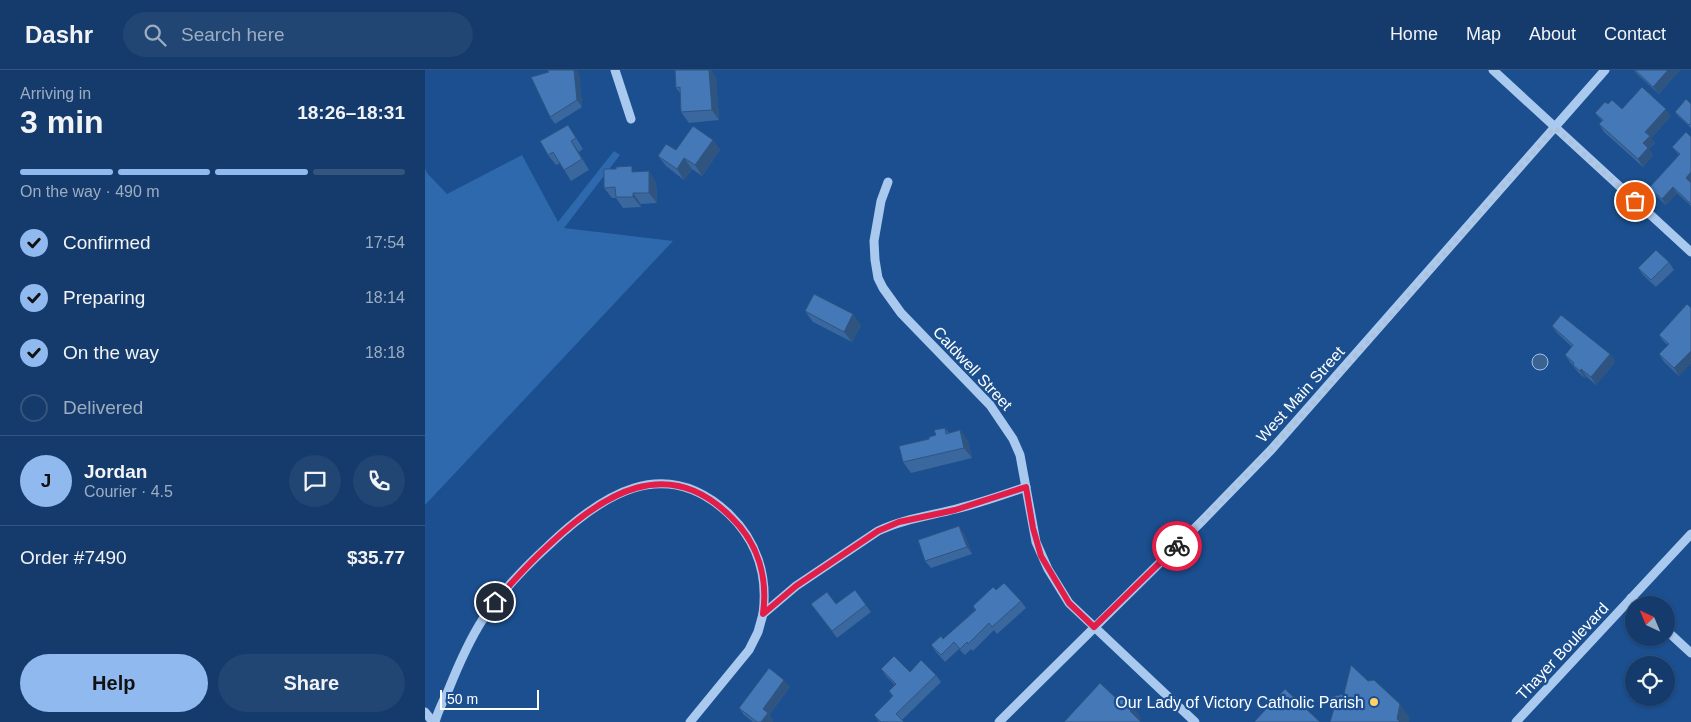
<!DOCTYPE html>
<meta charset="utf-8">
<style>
:root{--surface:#143b6b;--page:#214673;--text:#f1f3f6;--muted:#9dadc1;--line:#33557e;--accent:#90b9f0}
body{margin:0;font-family:Arial,sans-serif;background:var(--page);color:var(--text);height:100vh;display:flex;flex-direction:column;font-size:19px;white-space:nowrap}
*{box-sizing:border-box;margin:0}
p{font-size:16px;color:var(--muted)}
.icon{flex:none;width:28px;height:28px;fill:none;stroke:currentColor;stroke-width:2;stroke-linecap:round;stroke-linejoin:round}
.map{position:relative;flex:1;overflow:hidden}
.sheet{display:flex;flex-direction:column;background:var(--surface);width:425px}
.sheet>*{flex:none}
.needle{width:32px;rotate:316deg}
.controls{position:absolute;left:1200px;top:526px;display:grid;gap:10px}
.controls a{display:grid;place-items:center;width:50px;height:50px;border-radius:50%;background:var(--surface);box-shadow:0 1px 4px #0004,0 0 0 1px var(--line);font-size:25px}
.scale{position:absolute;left:15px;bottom:12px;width:99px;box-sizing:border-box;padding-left:5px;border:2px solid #fff;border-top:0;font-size:14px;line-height:18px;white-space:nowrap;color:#fff;-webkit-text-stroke:4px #1b4f8f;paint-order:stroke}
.pin{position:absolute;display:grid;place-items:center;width:42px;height:42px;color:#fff;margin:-21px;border:2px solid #fff;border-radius:50%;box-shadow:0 1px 5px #0007}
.courier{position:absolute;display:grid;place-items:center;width:50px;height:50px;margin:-25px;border:4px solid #e11d48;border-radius:50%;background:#fff;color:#222;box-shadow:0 1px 6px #0007}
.head em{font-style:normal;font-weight:600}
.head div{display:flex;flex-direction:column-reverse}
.head{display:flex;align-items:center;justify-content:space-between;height:85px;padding:0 20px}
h1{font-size:32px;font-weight:600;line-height:38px}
.bar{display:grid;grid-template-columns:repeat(4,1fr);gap:8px 5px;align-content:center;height:60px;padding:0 20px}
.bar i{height:6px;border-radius:4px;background:var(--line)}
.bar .active{background:var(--accent)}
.bar p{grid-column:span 4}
.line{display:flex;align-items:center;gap:12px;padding:0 20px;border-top:1px solid var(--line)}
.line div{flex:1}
.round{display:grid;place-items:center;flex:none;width:52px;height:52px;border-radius:26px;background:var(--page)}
ol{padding:0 20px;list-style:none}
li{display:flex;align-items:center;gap:15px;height:55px}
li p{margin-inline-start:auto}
li .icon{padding:5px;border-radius:50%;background:var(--accent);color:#111;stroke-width:4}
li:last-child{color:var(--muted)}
li i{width:28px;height:28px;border:2px solid var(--line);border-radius:50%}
.cta{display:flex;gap:10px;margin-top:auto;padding:10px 20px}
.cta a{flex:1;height:58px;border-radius:30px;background:var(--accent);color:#111;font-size:20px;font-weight:600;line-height:58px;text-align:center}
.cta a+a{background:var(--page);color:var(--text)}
header{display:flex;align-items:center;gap:30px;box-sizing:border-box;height:70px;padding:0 25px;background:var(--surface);border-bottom:1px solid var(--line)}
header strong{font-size:24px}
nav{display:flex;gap:28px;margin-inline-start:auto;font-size:18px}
.search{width:350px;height:45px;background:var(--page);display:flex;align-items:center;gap:12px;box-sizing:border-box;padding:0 18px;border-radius:28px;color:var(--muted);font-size:19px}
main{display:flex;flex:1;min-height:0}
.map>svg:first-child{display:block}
.green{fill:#2e69ad}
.water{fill:#3c6290;stroke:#9cc4f0}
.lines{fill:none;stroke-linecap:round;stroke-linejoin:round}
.minor{stroke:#a9c9ee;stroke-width:9}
.wall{fill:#3a679d}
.shaded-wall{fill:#305480}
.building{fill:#4478b7;stroke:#305480}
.done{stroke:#afc1d8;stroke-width:5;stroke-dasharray:0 9}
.route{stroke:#e11d48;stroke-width:6}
.poi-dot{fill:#ffd166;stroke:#1b4f8f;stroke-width:2}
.labels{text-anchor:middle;stroke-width:4.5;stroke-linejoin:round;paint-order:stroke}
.street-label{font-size:16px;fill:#fff;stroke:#1b4f8f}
.poi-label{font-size:16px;fill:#fff;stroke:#1b4f8f;text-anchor:end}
</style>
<header>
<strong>Dashr</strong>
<div class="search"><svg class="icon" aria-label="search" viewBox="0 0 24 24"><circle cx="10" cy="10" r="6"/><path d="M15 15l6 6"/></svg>Search here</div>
<nav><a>Home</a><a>Map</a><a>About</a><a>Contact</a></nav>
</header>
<main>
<section class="sheet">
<div class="head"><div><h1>3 min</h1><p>Arriving in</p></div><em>18:26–18:31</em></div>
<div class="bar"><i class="active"></i><i class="active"></i><i class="active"></i><i></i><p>On the way · 490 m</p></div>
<ol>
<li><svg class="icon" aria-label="check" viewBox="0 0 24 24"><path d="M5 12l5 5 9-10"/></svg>Confirmed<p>17:54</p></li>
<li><svg class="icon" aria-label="check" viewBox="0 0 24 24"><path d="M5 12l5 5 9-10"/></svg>Preparing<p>18:14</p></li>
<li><svg class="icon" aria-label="check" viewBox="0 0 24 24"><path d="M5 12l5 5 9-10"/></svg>On the way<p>18:18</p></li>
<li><i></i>Delivered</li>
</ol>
<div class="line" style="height:90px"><b class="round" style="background:var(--accent);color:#111">J</b><div><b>Jordan</b><p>Courier · 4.5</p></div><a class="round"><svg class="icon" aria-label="chat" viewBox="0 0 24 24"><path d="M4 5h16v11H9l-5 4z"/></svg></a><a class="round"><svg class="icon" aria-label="phone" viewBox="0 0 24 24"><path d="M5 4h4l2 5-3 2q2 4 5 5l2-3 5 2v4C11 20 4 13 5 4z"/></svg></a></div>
<div class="line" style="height:65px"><div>Order #7490</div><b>$35.77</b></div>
<div class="cta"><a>Help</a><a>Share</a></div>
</section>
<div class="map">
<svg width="1266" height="652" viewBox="0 0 1266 652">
<rect width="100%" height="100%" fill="#1b4f8f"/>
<polygon class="green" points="189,81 195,85 139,158 248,171 0,435 0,98 2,103 22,124 97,85 133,152"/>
<circle class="water" cx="1115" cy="292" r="8"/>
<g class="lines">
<g class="minor">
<polyline points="190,0 206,49"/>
<polyline points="1068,0 1266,182"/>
<polyline points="463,112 456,131 449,171 450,190 453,208 458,218 476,243 565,335 588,369 595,385 611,472 623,499 644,533 770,652"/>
<polyline points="1206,528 1214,535"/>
<polyline points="1241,560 1266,583"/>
<polyline points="0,642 8,652"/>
<path d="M10 652C13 641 18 631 23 621 33 596 43 572 58 549 76 522 99 498 123 476 176 425 239 383 304 444 332 471 343 506 338 544"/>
<path d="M265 652 324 580 333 562 338 544 371 516 453 461C478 449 504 446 531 439 555 433 578 425 601 417"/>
<polyline points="574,652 776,452 846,380 1180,0"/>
<polyline points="1091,652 1266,464"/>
</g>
</g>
<g class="wall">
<polygon points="250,0 286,0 291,8 294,50 264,53 256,42 255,23 251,18"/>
<polygon points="1209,0 1255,0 1234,24 1212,4"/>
<polygon points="154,3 157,37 130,54 125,47"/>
<polygon points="1183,34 1197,39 1246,46 1226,68 1230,73 1224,79 1228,85 1218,97 1179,62 1174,54 1177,51 1170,43"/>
<polygon points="1266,34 1266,58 1252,45 1250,42"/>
<polygon points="150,66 158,79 154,82 164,100 146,111 135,93 131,95 123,85"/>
<polygon points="1266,67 1266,136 1252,123 1241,135 1229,124 1224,118 1254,85 1247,77"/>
<polygon points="288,70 295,80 277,106 267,99 259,110 241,96 233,86"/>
<polygon points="211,101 231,112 232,133 216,134 216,137 198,138 191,128 187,128 179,118"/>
<polygon points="1244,192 1249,200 1231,217 1219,206 1213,198"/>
<polygon points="1266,238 1266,293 1254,306 1239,292 1234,284 1243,275 1239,272 1234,265"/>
<polygon points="380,241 436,255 427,272 388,252"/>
<polygon points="1127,256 1185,284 1190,292 1171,315 1162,307 1160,308 1153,302 1145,292 1140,285 1147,277 1132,263"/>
<polygon points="520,358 524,363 535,360 543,371 547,388 486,403 478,392 504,369 511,365"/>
<polygon points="539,463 547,484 506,498 500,491"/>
<polygon points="571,520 596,531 601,538 572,564 569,560 548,581 546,579 540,585 534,579 520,592 511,582 506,575 518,569 550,540 548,536"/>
<polygon points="386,534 441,535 446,542 412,568"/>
<polygon points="456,599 511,605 516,612 477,650 479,652 454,652 449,645 467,626 464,621 470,615 461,606"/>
<polygon points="943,611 985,648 909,638 902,628 919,624"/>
<polygon points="365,617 344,645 348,650 347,652 328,652 319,645 314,638"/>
</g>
<g class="shaded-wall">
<polygon points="149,0 152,0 154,3 157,37 152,30"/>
<polygon points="284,0 286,0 291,8 294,50 287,40"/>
<polygon points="1243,0 1255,0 1234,24 1228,17"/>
<polygon points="1241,39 1246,46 1226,68 1230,73 1224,79 1228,85 1218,97 1213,89 1218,73 1220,62"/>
<polygon points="288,70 295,80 277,106 270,95"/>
<polygon points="146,71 154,82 164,100 157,89"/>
<polygon points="259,88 267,99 259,110 252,99"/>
<polygon points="224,101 231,112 232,133 224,123"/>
<polygon points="1266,102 1266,114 1261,108"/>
<polygon points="1248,117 1252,123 1241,135 1237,129"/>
<polygon points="208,123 216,134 216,137 208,127"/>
<polygon points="428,244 436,255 427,272 419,262"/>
<polygon points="1266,281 1266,293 1254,306 1249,298"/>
<polygon points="1185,284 1190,292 1171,315 1166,307"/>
<polygon points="1156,299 1162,307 1160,308 1155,301"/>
<polygon points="535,360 543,371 547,388 539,378"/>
<polygon points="534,456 539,463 547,484 542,477"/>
<polygon points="359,610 365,617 344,645 348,650 347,652 336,652 338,639"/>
<polygon points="975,634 985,648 984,652 974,652 972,649"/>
<polygon points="709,637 716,648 713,652 705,641"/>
</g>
<g class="building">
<polygon points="122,0 149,0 152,30 125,47 106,7 124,2"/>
<polygon points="250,0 284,0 287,40 256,42 255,17 251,18"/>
<polygon points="1210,0 1243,0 1228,17"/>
<polygon points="1217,17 1241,39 1220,62 1225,66 1218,73 1223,78 1213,89 1174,54 1178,50 1170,43 1180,32 1183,34 1187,30 1197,39"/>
<polygon points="1261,29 1266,34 1266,53 1264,55 1250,42"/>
<polygon points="143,55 151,68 146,71 157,89 139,100 128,82 123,85 115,71"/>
<polygon points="268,56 288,70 270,95 259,88 252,99 233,86 241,74 251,80"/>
<polygon points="1261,62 1266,67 1266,102 1261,108 1266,113 1266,134 1248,117 1237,129 1224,118 1255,84 1247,77"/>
<polygon points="207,96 207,102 224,101 224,123 208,123 208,127 191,127 190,117 179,118 179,99 191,99 191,97"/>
<polygon points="1231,180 1244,192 1226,210 1213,198"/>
<polygon points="389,224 428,244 419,262 380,241"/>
<polygon points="1262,234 1266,238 1266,281 1249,298 1234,284 1244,274 1234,265"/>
<polygon points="1136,245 1185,284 1166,307 1156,299 1155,301 1148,295 1149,293 1140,285 1148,275 1127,256"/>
<polygon points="520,358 521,364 535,360 539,378 478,392 474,376 504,369 504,367 511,365 509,360"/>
<polygon points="534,456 542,477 500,491 493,470"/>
<polygon points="579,513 596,531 567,557 564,553 543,574 542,572 535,579 529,572 516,585 506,575 516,566 518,569 551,540 548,536 568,517 571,520"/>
<polygon points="430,520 441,535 407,561 386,534 402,522 411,534"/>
<polygon points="469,586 485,602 496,590 511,605 471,644 479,652 456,652 449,645 468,626 464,621 471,614 456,599"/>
<polygon points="926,595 943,611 949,610 975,634 972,649 975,652 905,652 910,635 902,628 919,624"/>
<polygon points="344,598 359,610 338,639 343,643 336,652 332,652 314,638"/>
<polygon points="675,613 692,629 696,625 709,637 705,641 716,652 639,652"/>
<polygon points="860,619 895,652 829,652"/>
</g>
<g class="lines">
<path class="done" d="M752 476C886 344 1005 198 1130 58L1210 131"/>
<path class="route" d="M70 532C87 512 105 492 125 474 178 424 243 383 306 447 333 473 343 507 338 544L371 516 453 461 474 452 530 440 601 417 608 458 616 486 644 533 669 557 752 476"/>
</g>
<circle class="poi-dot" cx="949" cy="632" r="5"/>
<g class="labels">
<g class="street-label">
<text transform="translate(548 298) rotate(47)" y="6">Caldwell Street</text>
<text transform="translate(875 324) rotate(-48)" y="6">West Main Street</text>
<text transform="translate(1137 581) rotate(-47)" y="6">Thayer Boulevard</text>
</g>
<g class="poi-label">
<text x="939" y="638">Our Lady of Victory Catholic Parish</text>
</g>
</g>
</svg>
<div class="controls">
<a><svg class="needle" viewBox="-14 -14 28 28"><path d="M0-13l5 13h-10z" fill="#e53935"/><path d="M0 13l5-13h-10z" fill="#9dadc1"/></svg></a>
<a><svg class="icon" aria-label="locate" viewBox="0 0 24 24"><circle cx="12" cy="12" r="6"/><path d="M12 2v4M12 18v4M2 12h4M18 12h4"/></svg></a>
</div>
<div class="scale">50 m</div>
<div class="pin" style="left:1210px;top:131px;background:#ea580c"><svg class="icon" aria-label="bag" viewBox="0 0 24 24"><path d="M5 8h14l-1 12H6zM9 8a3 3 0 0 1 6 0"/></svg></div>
<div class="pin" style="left:70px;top:532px;background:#1f2937"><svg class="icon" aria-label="home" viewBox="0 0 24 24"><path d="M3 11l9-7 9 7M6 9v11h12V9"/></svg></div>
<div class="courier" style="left:752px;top:476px"><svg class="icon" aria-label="bike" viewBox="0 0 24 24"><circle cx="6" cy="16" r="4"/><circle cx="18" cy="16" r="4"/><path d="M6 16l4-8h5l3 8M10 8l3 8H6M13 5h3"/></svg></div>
</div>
</main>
